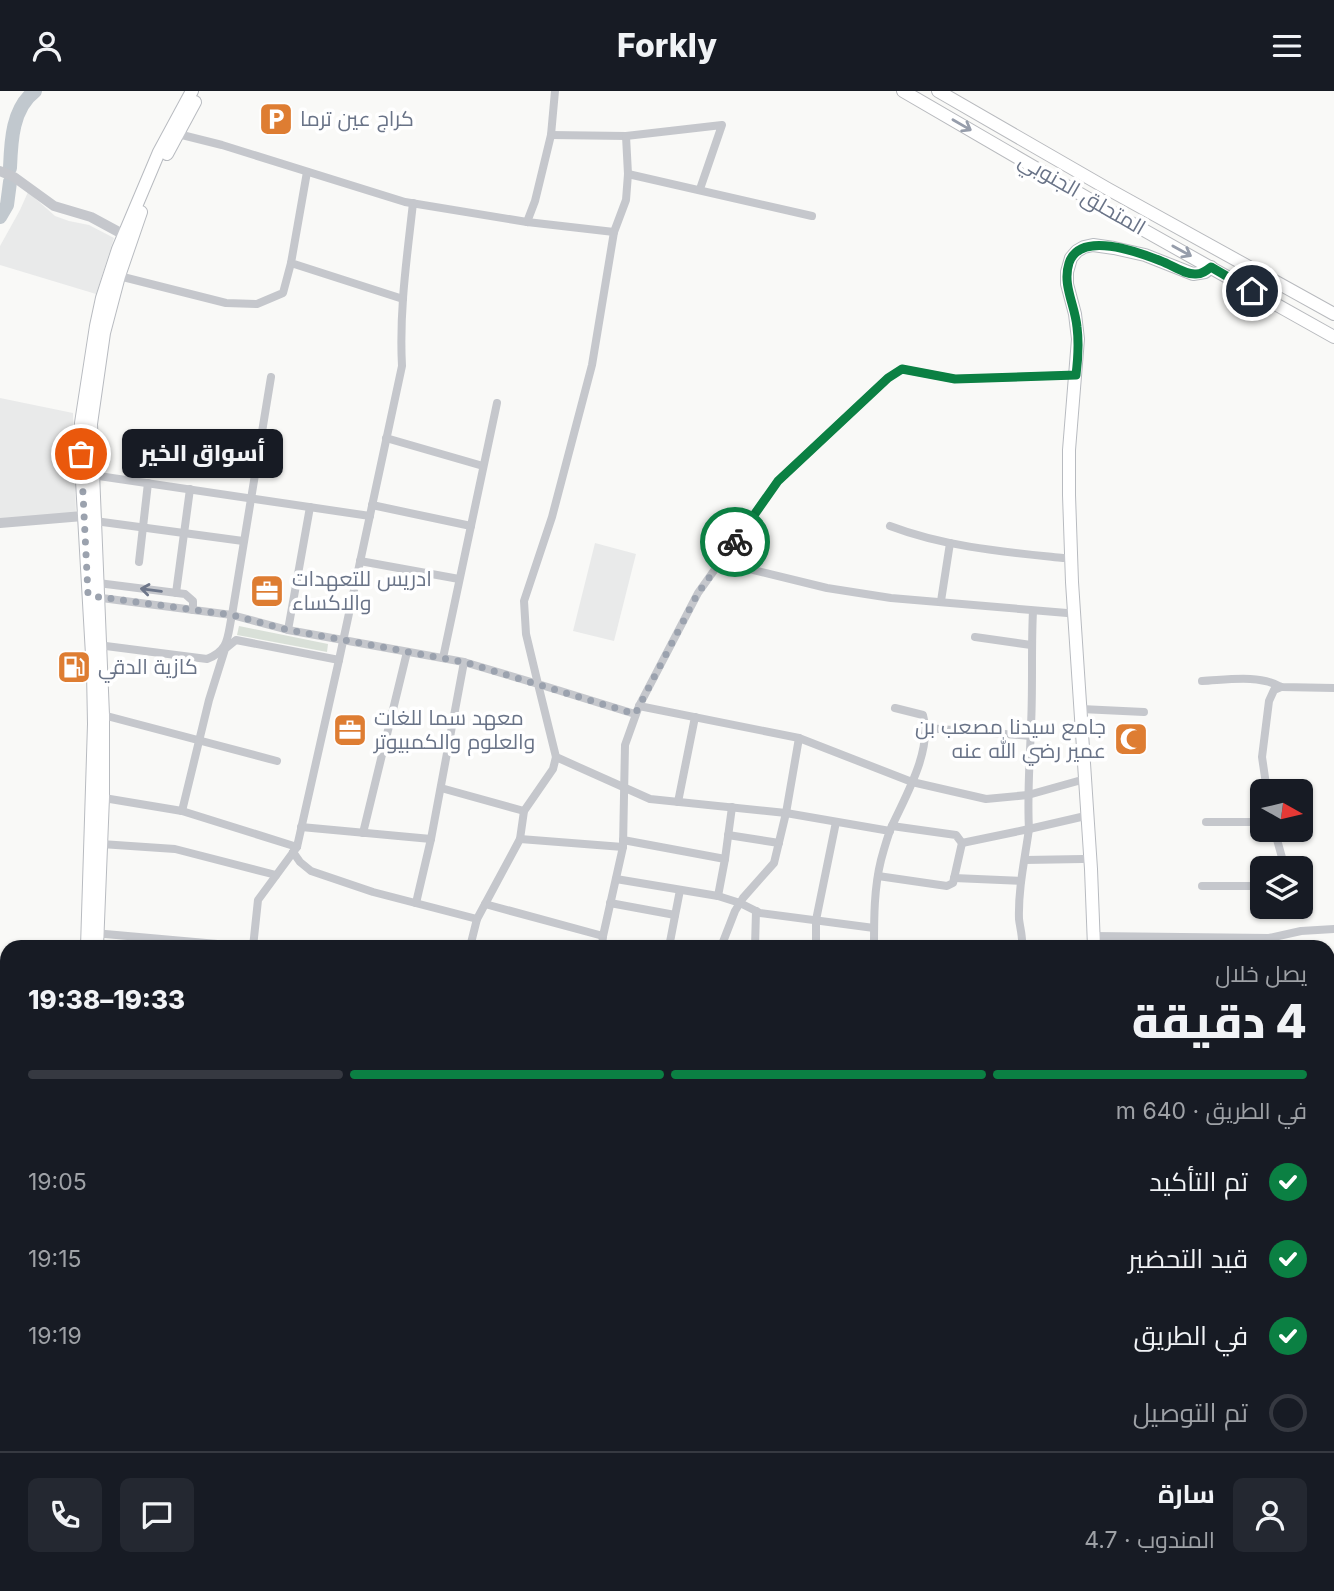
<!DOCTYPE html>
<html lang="ar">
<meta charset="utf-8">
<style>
:root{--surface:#171b24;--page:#242831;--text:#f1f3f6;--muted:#9ea1a6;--line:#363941;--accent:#0b8043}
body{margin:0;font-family:Inter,Cairo,sans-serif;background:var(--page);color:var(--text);direction:rtl;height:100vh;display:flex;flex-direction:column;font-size:26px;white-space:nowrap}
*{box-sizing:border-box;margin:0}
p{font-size:23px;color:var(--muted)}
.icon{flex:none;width:38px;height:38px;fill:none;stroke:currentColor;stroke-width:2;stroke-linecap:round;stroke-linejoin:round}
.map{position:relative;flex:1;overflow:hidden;direction:ltr}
.sheet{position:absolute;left:0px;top:849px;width:1335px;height:653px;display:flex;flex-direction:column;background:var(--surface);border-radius:21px 21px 0 0;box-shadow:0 2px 5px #0004;direction:rtl}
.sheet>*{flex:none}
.needle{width:46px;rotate:98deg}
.buttons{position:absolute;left:1250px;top:688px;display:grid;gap:14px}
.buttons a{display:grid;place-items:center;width:63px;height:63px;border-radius:10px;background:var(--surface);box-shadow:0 2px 5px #0004;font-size:35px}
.pin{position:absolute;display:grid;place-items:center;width:60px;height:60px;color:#fff;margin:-30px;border:4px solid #fff;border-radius:50%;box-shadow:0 2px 7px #0007}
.courier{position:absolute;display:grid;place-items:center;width:70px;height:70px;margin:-35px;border:5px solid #0b8043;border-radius:50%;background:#fff;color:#222;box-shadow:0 2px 9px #0007}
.bubble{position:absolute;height:49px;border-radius:10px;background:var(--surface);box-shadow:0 2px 5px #0004;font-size:23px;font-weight:800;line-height:49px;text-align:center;direction:rtl}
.summary em{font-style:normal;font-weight:800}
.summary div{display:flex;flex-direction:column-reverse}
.summary{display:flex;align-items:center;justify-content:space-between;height:119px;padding:0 28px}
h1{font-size:46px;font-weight:800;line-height:52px}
.bar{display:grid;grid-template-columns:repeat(4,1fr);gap:10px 7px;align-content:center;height:84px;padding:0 28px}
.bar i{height:9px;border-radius:5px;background:var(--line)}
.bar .current{background:var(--accent)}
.bar p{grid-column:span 4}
.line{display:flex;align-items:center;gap:18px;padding:0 28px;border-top:2px solid var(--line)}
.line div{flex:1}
.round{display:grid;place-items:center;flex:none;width:74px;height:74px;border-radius:10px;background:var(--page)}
ol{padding:0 28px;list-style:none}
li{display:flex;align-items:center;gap:21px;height:77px}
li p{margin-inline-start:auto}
li .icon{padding:7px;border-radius:50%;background:var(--accent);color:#fff;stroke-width:4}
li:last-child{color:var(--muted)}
li i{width:38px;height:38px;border:4px solid var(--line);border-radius:50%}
header{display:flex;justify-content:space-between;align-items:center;height:91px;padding:0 28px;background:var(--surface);font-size:32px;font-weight:800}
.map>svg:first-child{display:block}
.built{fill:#e9eaea}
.green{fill:#d9e0d8}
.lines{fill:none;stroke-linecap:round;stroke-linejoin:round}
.river{stroke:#c1c8ce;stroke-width:14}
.primary-casing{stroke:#b8bbc0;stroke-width:14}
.trunk-casing{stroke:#b8babe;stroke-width:14}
.minor{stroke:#c5c7cc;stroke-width:8}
.tertiary{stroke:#c5c7cc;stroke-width:10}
.primary{stroke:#fff;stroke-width:12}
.trunk{stroke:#fff;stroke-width:12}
.oneway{stroke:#969dab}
.oneway2{stroke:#6e778a}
.done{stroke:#9ba2ae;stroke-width:7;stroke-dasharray:0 12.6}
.route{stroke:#0b8043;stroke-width:9}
.labels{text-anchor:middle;stroke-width:7;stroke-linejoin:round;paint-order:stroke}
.poi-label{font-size:21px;fill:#697387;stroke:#fff;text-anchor:start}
.street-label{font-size:21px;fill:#697387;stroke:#fff}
</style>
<header><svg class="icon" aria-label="menu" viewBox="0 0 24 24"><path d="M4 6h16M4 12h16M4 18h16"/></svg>Forkly<svg class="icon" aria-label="person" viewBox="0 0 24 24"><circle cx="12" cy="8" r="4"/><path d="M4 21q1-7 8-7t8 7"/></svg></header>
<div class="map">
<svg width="1334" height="1500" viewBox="0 0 1334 1500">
<rect width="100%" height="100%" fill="#f9f9f7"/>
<g class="built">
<polygon points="28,101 55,125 69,130 89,134 114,147 96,203 0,174 0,155 20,119"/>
<polygon points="0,307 73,322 76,424 0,430"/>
<polygon points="595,452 636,463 614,550 573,540"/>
<polygon points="19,1494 117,1495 118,1500 17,1500"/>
</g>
<polygon class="green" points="239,535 328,553 327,561 237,544"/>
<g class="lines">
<g class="river">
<path d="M10 77C11 51 12 17 35 0"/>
<polyline points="0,126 7,114 10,91"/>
</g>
<g class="primary-casing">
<g id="primary">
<polyline points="167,63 195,11"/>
<polyline points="87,856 94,633 93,581 82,390 81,332 96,235 102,207 118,158 159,61 192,0"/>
<polyline points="97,856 103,706 103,624 91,333 104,242 119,185 141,121"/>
<polyline points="1094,856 1091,778 1072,491 1069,404 1069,359 1078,248 1075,223 1067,193 1067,181 1071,167 1077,160 1084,156 1093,154 1114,157 1145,164 1193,183 1205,181 1211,176"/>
<polyline points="132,1494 133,1500"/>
<polyline points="144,1494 145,1500"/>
<polyline points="1152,1494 1153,1500"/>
</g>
</g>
<g class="trunk-casing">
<g id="trunk">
<polyline points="903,0 1101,115 1334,246"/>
<polyline points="938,0 1108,98 1334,223"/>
</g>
</g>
<g class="minor">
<polyline points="174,42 222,54 405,111 527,131 614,141"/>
<polyline points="551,44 626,45 722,34 700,98"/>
<polyline points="626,45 628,83 626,109 614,141 592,274 552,426 524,510 526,543 538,593 635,623"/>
<polyline points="307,81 291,172 403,208"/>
<polyline points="628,83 812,125"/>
<polyline points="527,131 535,110 551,44 555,0"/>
<polyline points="119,185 226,212 257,213 283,202 291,172"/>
<polyline points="386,347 483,375"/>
<polyline points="92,384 370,425"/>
<polyline points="372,414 471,435"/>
<polyline points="95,430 243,450"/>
<path d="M890 435C945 456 1005 461 1063 467"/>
<polyline points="360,470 459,488"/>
<polyline points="139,471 148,392"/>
<polyline points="720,471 827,497 891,507 1067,522"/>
<polyline points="98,492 185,503 193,510 193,519"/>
<polyline points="176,502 190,398"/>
<polyline points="94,506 232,524 288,539 464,571 538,593 556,666 650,708 786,722 799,647"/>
<polyline points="941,510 950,452"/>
<path d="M1033 520C1031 558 1033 596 1031 634 1030 669 1027 703 1029 738L1081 726"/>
<polyline points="288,539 310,416"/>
<polyline points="975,546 1031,554"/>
<path d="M98 554 207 568C230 559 227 546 232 524L271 286"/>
<polyline points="443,567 497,312"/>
<path d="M1202 590C1226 589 1259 583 1281 596L1334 597"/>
<polyline points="639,615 799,647 912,691 986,708 1028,704 1078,690"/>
<polyline points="1081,618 1144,621"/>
<polyline points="103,624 277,670"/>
<polyline points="927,637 1031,645"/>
<polyline points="441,697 524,720"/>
<polyline points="1267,700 1262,666 1269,610 1274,599 1281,596"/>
<polyline points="98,706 182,720 297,756"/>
<polyline points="678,711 695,626"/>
<polyline points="182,720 209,609 225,558 236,549 339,569"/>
<polyline points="1206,731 1262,731"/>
<polyline points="301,736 431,748"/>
<polyline points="1274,738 1283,770 1281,777"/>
<polyline points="363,742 407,561"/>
<polyline points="728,744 779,752"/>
<polyline points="520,748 524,720 553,678 556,666"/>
<polyline points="623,749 725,768"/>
<path d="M962 752 1029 738C1025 767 1018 798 1019 828 1020 837 1023 846 1022 856"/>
<polyline points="101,753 175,758 276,784"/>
<polyline points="293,761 300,771 311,780 373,801 477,828"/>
<polyline points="1025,769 1083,768"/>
<polyline points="878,785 947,795 953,792 962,752 956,744 892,735"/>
<polyline points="954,787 1021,790"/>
<polyline points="616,788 718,805 740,812 760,822 874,837"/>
<polyline points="1202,795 1262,795"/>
<polyline points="718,805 725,768 732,716"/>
<polyline points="416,812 431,748 464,571"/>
<polyline points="610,812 675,824"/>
<polyline points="485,813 603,845"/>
<polyline points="94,842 251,856"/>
<polyline points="1094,845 1269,847"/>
<polyline points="602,853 621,856"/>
<path d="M253 856 258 809 297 756 339 569 402 275C399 220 407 166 413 112"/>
<polyline points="470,856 477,828 520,748 623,756"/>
<polyline points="602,856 603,845 623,756 625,654 639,615 698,502 778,390 888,287 902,278 955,288 1076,284"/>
<polyline points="669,856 680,799"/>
<polyline points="721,856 735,820 743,807 774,772 786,722 890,740"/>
<polyline points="755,856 756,820"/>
<polyline points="816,856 816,829 836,731"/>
<path d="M874 856C874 827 874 797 881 769 884 758 887 747 891 737 905 706 933 659 923 624L895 617"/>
<polyline points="1267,856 1269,847 1301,840 1334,838"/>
<polyline points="0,1041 7,1041"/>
<polyline points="0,1100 7,1101"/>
<polyline points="0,1204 7,1203"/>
<polyline points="1328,1217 1334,1216"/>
<polyline points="1328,1353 1334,1353"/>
<polyline points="0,1383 7,1382"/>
<polyline points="0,1470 0,1473 7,1481"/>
<polyline points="977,1494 977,1500"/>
<polyline points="1266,1494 1267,1500"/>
<polyline points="455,1499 469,1500"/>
<polyline points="367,1500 367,1494"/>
<polyline points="410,1500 411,1494"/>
<polyline points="550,1500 550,1494"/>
<polyline points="614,1500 614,1494"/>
<polyline points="811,1500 811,1494"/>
<polyline points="923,1500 924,1494"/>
<polyline points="1087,1500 1087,1494"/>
</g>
<g class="tertiary">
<polyline points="0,80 14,86 54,115 91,126 128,146"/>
<polyline points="0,432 83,425"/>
<polyline points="0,939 7,940"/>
<polyline points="8,1500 9,1494"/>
</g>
<use href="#primary" class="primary"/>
<use href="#trunk" class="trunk"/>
</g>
<defs><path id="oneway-shaft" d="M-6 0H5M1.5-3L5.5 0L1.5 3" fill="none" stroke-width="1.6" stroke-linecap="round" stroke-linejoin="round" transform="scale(1.75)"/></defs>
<g class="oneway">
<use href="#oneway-shaft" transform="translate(962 34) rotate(30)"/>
<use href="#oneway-shaft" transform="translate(1182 160) rotate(29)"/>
</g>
<use class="oneway2" href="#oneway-shaft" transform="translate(151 499) rotate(-173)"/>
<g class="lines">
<polyline class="done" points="81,363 88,503 92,505 232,524 288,539 464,571 635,623 698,502 735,451"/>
<path class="route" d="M735 451 778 390 888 287 902 278 955 288 1076 284C1078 268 1079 252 1077 236 1075 214 1062 194 1069 172 1080 139 1138 161 1161 170 1172 174 1185 184 1196 183 1202 183 1206 180 1211 176L1252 200"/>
</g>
<defs>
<g id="parking-square" transform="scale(1.75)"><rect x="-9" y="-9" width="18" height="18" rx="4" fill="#de7d32" stroke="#fff"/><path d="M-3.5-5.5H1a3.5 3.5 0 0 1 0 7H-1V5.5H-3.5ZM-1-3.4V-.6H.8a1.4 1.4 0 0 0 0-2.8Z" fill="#fff"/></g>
<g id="office-square" transform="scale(1.75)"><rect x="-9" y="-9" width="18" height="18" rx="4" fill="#de7d32" stroke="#fff"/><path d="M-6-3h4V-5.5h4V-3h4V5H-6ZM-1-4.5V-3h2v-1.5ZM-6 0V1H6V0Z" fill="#fff"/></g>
<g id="fuel-square" transform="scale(1.75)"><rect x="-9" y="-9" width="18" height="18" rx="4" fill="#de7d32" stroke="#fff"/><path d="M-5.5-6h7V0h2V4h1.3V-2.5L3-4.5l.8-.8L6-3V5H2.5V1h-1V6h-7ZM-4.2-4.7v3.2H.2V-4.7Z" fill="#fff"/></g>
<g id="mosque-square" transform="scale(1.75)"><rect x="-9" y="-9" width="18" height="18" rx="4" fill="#de7d32" stroke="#fff"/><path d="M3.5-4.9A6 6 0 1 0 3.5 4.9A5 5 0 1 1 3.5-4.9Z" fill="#fff"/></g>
</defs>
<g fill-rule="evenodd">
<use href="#parking-square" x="276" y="28"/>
<use href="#office-square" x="267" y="500"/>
<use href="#fuel-square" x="74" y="576"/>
<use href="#office-square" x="350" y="639"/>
<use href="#mosque-square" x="1131" y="648"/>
</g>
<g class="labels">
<g class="poi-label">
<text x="300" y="35">كراج عين ترما</text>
<text x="292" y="495">ادريس للتعهدات<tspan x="292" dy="24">والاكساء</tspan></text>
<text x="98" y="583">كازية الدقي</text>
<text x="374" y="634">معهد سما للغات<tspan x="374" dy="24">والعلوم والكمبيوتر</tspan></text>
<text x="1106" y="643" text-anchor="end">جامع سيدنا مصعب بن<tspan x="1106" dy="24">عمير رضي الله عنه</tspan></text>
</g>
<g class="street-label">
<text transform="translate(1082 103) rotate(30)" y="7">المتحلق الجنوبي</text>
</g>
</g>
</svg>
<div class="buttons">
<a><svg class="needle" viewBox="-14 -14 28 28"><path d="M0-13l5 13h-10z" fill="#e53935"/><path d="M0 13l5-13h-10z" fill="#9ea1a6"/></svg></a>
<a><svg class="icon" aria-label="layers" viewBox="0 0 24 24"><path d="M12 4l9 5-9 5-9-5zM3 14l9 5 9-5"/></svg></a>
</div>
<div class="pin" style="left:81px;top:363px;background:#ea580c"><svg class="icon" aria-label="bag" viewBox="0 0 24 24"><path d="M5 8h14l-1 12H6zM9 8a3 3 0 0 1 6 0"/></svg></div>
<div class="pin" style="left:1252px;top:200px;background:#1f2937"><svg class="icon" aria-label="home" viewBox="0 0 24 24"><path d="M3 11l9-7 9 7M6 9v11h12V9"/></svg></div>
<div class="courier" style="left:735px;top:451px"><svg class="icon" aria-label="bike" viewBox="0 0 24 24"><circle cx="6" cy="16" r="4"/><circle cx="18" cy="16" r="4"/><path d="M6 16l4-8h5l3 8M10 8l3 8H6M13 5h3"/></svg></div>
<div class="bubble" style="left:122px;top:338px;width:161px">أسواق الخير</div>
<section class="sheet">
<div class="summary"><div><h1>4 دقيقة</h1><p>يصل خلال</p></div><em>19:33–19:38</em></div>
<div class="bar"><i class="current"></i><i class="current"></i><i class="current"></i><i></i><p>في الطريق · 640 m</p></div>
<ol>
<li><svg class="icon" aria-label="check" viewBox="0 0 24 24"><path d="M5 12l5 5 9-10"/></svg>تم التأكيد<p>19:05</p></li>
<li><svg class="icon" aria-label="check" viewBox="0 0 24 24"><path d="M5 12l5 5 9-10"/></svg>قيد التحضير<p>19:15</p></li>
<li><svg class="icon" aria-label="check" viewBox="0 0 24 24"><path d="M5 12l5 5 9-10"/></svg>في الطريق<p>19:19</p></li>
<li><i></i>تم التوصيل</li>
</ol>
<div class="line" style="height:126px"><a class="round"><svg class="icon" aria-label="person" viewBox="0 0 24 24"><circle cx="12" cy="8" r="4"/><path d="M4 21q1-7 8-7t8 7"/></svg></a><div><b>سارة</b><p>المندوب · 4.7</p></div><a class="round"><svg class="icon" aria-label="chat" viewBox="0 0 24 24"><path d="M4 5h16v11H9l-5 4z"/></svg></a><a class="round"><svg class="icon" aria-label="phone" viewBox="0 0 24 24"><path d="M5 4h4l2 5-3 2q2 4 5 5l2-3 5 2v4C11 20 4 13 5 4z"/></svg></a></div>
</section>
</div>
